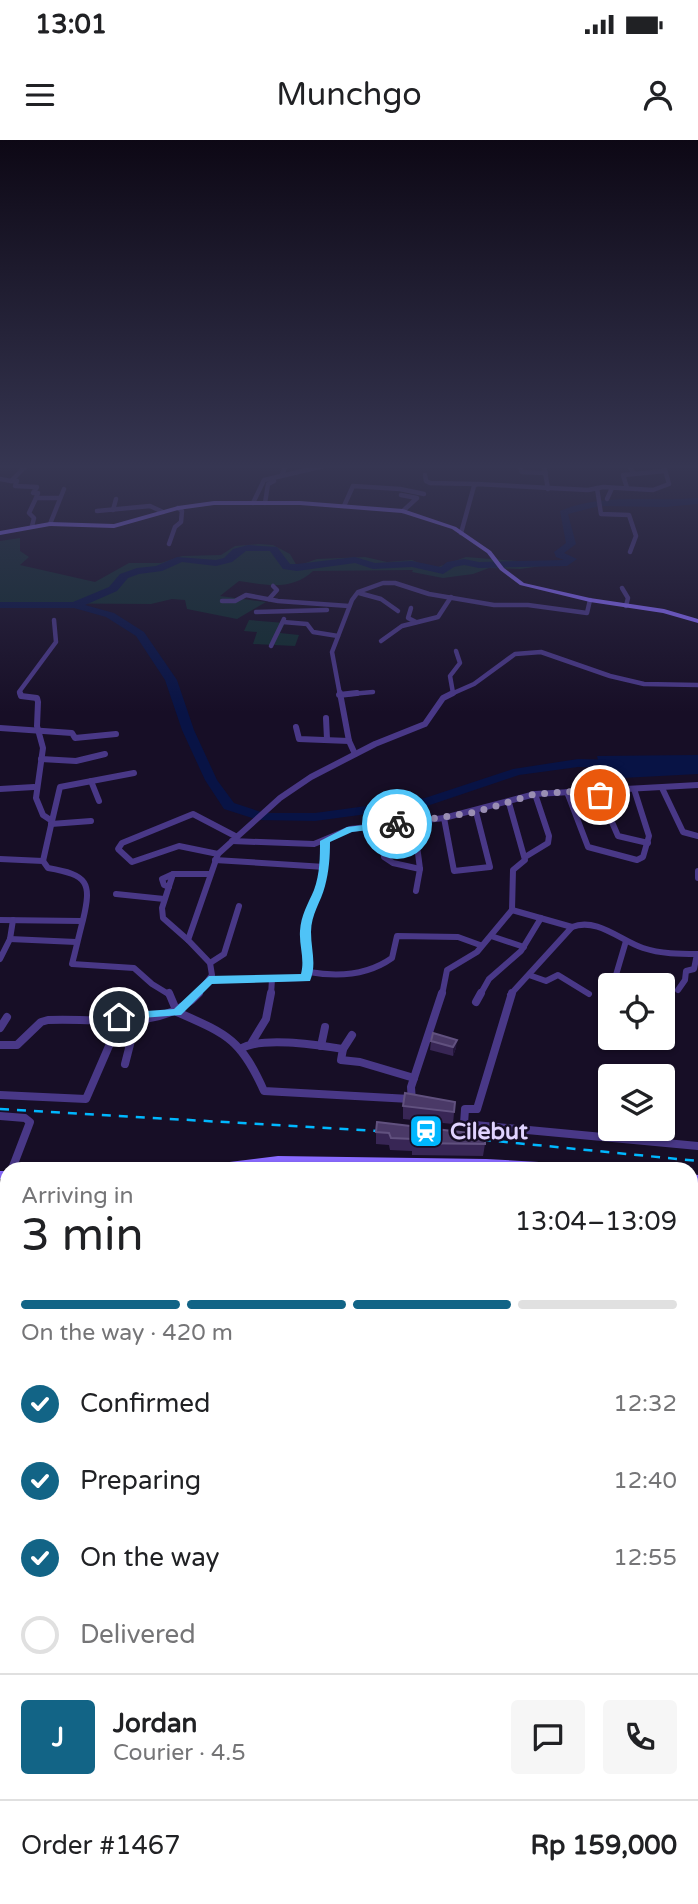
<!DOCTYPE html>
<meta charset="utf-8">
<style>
:root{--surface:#fff;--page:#f6f6f6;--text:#202124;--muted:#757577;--line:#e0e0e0;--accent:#126486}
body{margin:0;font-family:"Varela Round",sans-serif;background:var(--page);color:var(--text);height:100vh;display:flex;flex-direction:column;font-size:26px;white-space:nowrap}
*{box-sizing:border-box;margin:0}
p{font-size:23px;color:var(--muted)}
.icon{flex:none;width:38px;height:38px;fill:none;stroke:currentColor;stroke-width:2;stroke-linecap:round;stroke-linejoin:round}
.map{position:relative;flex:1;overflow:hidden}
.sheet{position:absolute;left:0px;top:1022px;width:698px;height:742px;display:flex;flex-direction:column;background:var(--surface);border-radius:21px 21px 0 0;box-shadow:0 2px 5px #0004}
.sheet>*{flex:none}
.buttons{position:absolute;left:598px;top:833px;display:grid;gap:14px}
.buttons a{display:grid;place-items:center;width:77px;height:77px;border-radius:7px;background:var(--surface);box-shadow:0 2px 5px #0004;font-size:35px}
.pin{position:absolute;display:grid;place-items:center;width:60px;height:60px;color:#fff;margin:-30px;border:4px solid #fff;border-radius:50%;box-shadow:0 2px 7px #0007}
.courier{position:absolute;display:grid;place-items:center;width:70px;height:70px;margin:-35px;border:5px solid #4fc3f7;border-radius:50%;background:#fff;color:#222;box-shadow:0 2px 9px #0007}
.headline em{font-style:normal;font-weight:600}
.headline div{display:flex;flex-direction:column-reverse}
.headline{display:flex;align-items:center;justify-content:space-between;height:119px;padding:0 21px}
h1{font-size:46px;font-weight:600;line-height:52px}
.bar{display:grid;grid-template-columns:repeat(4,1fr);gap:10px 7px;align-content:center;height:84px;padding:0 21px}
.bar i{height:9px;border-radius:5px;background:var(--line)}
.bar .selected{background:var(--accent)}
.bar p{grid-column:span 4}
.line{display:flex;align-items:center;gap:18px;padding:0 21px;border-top:2px solid var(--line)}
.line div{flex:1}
.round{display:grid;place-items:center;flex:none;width:74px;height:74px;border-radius:7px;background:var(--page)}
ol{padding:0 21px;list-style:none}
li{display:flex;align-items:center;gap:21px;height:77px}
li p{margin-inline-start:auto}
li .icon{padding:7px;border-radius:50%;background:var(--accent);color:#fff;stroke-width:4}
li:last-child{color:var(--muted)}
li i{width:38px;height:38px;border:4px solid var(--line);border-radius:50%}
.status{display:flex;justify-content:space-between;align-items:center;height:49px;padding:0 35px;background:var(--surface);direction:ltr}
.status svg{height:19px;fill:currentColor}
header{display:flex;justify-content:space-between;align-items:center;height:91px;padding:0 21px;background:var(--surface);font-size:32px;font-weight:600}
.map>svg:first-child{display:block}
.green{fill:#112c30}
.water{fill:#081345}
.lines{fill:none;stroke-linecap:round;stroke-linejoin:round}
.stream{stroke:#081345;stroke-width:2.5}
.river{fill:#081345;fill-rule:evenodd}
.street-far3{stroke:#493887;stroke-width:4.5}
.street-far2{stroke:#493887;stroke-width:6}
.street-far1{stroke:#493887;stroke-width:8}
.street{stroke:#493887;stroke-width:10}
.secondary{fill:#896aff;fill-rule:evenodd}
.rail{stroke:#00b7fe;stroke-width:2.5;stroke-dasharray:9 8;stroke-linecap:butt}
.wall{fill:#382655}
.shaded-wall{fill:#23153a}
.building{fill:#4a3967;stroke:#61517f;stroke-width:2}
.route{fill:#4fc3f7}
.done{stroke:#9a8eb3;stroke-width:7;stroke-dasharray:0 12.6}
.labels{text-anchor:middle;stroke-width:5;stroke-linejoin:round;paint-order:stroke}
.poi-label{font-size:23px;font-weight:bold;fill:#e0d3ff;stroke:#170e26;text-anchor:start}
</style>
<div class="status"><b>13:01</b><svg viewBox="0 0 49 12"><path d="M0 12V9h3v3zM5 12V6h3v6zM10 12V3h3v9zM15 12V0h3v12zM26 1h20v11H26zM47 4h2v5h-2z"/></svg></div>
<header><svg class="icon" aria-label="menu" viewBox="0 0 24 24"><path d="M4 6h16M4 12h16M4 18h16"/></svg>Munchgo<svg class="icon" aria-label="person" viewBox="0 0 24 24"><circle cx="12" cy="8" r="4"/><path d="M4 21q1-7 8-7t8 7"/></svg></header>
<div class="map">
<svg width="698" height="1764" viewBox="0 0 698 1764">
<rect width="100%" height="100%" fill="#170e26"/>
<g class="green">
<path d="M20 398V411L29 417 20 425 95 442 129 423H161L182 416 221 415 235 406 259 404 273 405 290 414 297 426 317 419 365 417 387 422 412 420 429 427H438L466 417 556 424 520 429 489 428 473 434 443 438 412 432 413 430 313 431C292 451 266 445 239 441L220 456 266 462 237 479 187 469 185 460 172 459 151 464 0 463V401Z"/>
<polygon points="249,480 285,483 280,493 299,495 295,506 253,504 257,492 244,491"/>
</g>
<polygon class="water" points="698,615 698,634 603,639 597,616"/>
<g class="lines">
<g class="stream">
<polyline points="0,1055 7,1055"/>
<polyline points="691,1100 698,1102"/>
</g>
<path class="river" d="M698 358V364L665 367 599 366 568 374 576 404 564 413 577 419 567 426 479 428 464 425 454 427 443 434 412 427 373 429 355 423 297 431 283 429 270 411H246L232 422 216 426 182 422 162 431 139 434 128 438 117 451 85 465 114 473 144 492 177 540 194 590 217 640 234 663 264 673H315L425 658 513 629 578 619 619 620 625 624 619 628 578 627 519 635 427 666 315 681 258 680 224 669 205 640 182 590 165 540 136 496 106 477 74 468H0V462H73L109 447 120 434 137 428 156 426 177 417 216 420 224 418 233 409 248 405 277 407 290 424H297L355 417 375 423 412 421 441 427 447 422 464 419 479 422 564 420 556 417 554 412 566 403 560 371C603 353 652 362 698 358Z"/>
<g class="street-far3">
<polyline points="519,326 522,332 546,333"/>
<polyline points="544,326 548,349"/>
<polyline points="629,326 634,334 664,331"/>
<polyline points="425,335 426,341 430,343 476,344"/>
<polyline points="281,336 286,326"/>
<polyline points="0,339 11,341 26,326"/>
<polyline points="11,341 17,341 15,346 37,347 33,353 38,353 36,358 60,358"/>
<polyline points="597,348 601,374 629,375 636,396 630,412"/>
<polyline points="627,348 623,335 634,334"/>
<polyline points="401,355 417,358 403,371"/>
<polyline points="607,359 612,348"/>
<polyline points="253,363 264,340 324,326"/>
<polyline points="265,363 268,344 274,341"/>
<polyline points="344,366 353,346 400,349 424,354"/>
<polyline points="113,370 116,359"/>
<polyline points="97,371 150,366 163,372"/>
<polyline points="50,384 64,349"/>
<polyline points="32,386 34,378 29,373 36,358"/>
<polyline points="461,393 474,346 477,344 588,350 603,347 653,350 669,344 664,326"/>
<polyline points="169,404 175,387 181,382 182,371 178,368"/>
<polyline points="622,448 628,458 626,466"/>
<polyline points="359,453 381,459 398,471"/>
<polyline points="269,459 277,450 273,446"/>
<polyline points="222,461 235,461 246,455 278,461 349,466"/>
<polyline points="411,468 408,478 416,482"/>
<polyline points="256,472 327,470"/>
<polyline points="283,482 307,484 313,492 338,496"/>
<polyline points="381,501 402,486 438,477 451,457"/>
<polyline points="271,506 284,479"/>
<polyline points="453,553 450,536 460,523 456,511"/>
<polyline points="21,555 19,552 56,502 54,480"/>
<polyline points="339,555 373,552"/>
<polyline points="340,555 332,512 352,460 358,452 383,443 395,443 429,454 494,465 528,465 587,473 590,460"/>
<polyline points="449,555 474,544 515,514 541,512 610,536 644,544 698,545"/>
</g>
<g class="street-far2">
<polyline points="20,553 21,556 37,558 38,562 37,586 43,608 36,658 43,675 52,681 43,721"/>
<polyline points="340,553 349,601 355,614"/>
<polyline points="339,555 357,553"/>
<polyline points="326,578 327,599"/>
<polyline points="296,587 299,599 349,601"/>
<polyline points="0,588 72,593 75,598 116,594"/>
<polyline points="41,619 76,621 105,614"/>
<polyline points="91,641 99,661"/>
<polyline points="662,648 683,692 698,696"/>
<polyline points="0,649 34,647"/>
<polyline points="598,650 618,696 648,703"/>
<polyline points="567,652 588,707 637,720 643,717 649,696 634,649"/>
<polyline points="509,663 525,720 513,730 512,770 572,787 510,855"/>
<polyline points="444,678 454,731 490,727 476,672"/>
<polyline points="52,681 60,647 134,633"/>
<polyline points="414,682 420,729 416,751"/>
<polyline points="51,684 91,681"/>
<polyline points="381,685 384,717 393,723 420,729"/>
<polyline points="232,701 314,704 350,689 444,678 535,654 698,645"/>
<polyline points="218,714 179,706 132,722 118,709 122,703 193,674 237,697"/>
<polyline points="525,717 548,703 549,696 535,654"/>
<path d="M0 719 43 721 48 728C88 735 92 742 83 780 79 795 76 809 72 824L134 828 152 844 170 855"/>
<polyline points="215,720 325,727"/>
<polyline points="698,731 698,738"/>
<polyline points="169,747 164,745 162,739 173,734"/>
<polyline points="116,754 164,759"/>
<polyline points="0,780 81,781"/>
<path d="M572 787C597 777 621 801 643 808 661 814 680 814 698 814"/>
<polyline points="491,796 524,807"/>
<polyline points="10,799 76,802"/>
<polyline points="188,800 163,778 162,768 173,734 210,734"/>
<polyline points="0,819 10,799 13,780"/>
<polyline points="210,823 224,814 239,766"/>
<path d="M309 832C337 837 368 835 392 818L397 796 458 797 480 805"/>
<polyline points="529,835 546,841 558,835 589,854"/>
<polyline points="209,840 306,838 309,826 306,788 321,740 325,701"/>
<polyline points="613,845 626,801"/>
<polyline points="678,850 685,840 686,831 694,829 697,814"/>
<polyline points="197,855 212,835 210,823 188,800 218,714 280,658 311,637 375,604 425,584 443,558 453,553"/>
<polyline points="271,855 272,839"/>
<polyline points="442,855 447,830 477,812 512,770"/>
<polyline points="480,855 489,839 521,811 541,778"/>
</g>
<g class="street-far1">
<path d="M169 853 177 872C227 894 241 899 264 951L410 959"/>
<polyline points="512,853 477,969 465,969 464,984 698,1006"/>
<polyline points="476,862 481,853"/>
<polyline points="0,888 7,877"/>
<polyline points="352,895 343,909 341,920 360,922 414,938"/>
<polyline points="252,902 266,879 271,853"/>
<path d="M0 905H17L41 882 48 880C97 877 163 893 199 853"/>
<polyline points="321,906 325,887"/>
<path d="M240 909C262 896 317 905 343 909"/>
<polyline points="125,924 137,877"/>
<polyline points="0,955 86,959 112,899"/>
<polyline points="412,962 411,947 442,853"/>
<polyline points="0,976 25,978 30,982 12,1029"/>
<polyline points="0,1105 7,1109"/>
<polyline points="691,1117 698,1118"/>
<polyline points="0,1156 7,1161"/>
<polyline points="691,1220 698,1220"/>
</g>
<g class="street">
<polyline points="0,1289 7,1263"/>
<polyline points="691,1293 698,1293"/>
<polyline points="0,1343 7,1342"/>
<polyline points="691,1358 698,1388"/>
<polyline points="691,1482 698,1480"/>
<polyline points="691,1594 698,1631"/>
<polyline points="0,1695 7,1694"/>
<polyline points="691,1706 698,1705"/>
<polyline points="0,1739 7,1738"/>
<polyline points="62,1757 62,1764"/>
<polyline points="337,1757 337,1764"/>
<polyline points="494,1757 495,1764"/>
<polyline points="103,1764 104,1757"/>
<polyline points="181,1764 182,1757"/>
</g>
<g class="secondary">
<polygon points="214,361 300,361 403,369 456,387 491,411 504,428 524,443 590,458 664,469 698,479 698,483 663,473 590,462 520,445 500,430 487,413 452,389 402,373 300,365 214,365 178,370 114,388 50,386 0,395 0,391 50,382 114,384 178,366"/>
<polygon points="278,1016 486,1019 592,1025 596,1026 597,1029 278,1024 239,1029 200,1029 201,1026 205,1025"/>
<rect x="0" y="1031" width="7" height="8"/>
<polygon points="691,1034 698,1035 698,1043 691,1042"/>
<polygon points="565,1757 605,1757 608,1758 610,1764 570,1764 567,1763"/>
</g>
<g class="rail">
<polyline points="0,969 395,992"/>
<polyline points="465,998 698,1021"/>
</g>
</g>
<g class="wall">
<polygon points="431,901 456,908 453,916 430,910"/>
<polygon points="455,962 453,984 403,979 403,966"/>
<polygon points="376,992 485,1004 483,1016 412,1015 412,1011 390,1010 389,1005 376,1004"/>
</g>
<polygon class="shaded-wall" points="457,900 456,908 453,916 453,907"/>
<g class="building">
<polygon points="433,893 457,900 453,907 431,901"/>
<polygon points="405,953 455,962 454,972 403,966"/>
<polygon points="377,982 485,995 485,1004 412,1003 413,999 391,998 389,993 376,992"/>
</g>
<linearGradient id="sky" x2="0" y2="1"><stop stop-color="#0d0815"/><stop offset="0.57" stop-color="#363652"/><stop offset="1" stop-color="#363652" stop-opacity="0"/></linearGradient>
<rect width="698" height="573" fill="url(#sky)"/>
<path class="route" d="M397 681 401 682V686L352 692 330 702C330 717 329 731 325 746 321 762 311 774 311 792 311 810 317 824 310 841L212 844 181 875 115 880 113 877 119 873 174 869 209 836 301 834C305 819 299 806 300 791 301 775 308 764 314 750 320 734 320 717 320 701L347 687Z"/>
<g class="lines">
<polyline class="done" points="397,684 476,672 535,654 598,650 600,655"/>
</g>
<defs>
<g id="station-square" transform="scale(1.75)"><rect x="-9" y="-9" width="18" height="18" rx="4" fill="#00b7fe" stroke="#170e26"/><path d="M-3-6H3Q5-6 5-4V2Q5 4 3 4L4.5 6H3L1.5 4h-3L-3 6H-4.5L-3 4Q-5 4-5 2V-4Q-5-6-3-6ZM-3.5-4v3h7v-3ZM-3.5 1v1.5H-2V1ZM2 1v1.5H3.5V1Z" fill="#fff"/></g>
</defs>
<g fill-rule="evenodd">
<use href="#station-square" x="426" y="991"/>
</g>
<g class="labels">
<g class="poi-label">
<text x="450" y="999">Cilebut</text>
</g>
</g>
</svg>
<div class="buttons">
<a><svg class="icon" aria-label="locate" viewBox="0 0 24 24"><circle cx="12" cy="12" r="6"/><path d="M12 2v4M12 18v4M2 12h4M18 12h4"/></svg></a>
<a><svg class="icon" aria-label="layers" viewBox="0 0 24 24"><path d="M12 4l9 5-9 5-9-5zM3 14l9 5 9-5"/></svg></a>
</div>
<div class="pin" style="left:600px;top:655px;background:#ea580c"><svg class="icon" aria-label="bag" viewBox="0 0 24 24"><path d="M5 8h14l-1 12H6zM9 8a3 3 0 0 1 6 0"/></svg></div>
<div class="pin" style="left:119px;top:877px;background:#1f2937"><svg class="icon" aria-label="home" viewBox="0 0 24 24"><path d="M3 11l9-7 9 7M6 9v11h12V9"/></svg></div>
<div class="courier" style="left:397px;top:684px"><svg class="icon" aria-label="bike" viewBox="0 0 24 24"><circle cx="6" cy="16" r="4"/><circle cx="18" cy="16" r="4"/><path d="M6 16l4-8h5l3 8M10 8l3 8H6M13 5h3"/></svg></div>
<section class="sheet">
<div class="headline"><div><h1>3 min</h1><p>Arriving in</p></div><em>13:04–13:09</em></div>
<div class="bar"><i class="selected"></i><i class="selected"></i><i class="selected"></i><i></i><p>On the way · 420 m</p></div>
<ol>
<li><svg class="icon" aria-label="check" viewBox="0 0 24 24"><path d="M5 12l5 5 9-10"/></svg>Confirmed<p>12:32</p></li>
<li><svg class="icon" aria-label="check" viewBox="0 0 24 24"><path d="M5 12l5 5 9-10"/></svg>Preparing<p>12:40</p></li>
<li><svg class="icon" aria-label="check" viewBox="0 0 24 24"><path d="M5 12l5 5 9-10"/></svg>On the way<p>12:55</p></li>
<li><i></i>Delivered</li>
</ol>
<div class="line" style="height:126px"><b class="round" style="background:var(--accent);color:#fff">J</b><div><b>Jordan</b><p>Courier · 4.5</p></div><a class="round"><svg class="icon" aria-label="chat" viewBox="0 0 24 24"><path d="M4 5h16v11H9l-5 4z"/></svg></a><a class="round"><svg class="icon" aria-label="phone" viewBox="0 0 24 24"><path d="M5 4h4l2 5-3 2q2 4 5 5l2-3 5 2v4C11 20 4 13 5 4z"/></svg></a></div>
<div class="line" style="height:91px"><div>Order #1467</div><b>Rp 159,000</b></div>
</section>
</div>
